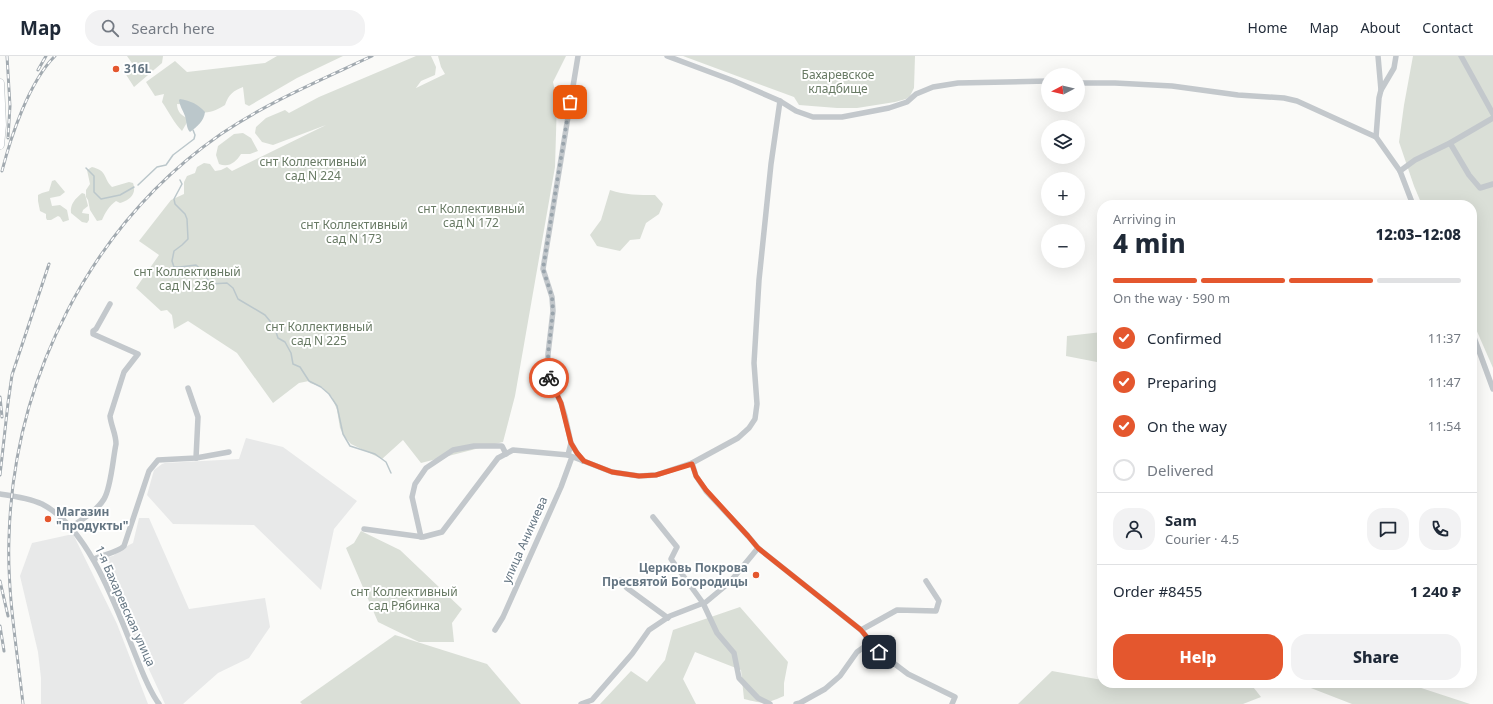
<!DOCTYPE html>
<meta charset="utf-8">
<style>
:root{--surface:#fff;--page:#f2f2f3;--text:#1f2937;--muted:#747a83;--line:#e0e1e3;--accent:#e4572e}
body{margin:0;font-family:"Noto Sans",sans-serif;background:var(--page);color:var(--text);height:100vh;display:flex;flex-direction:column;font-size:15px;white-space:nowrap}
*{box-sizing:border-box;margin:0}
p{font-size:13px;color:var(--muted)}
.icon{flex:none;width:22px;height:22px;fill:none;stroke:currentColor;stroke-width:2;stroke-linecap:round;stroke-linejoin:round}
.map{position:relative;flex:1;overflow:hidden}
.details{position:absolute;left:1097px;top:144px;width:380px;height:488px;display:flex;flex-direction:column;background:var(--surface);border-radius:16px;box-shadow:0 4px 16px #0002}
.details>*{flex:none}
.needle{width:26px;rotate:263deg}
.buttons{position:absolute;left:1041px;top:12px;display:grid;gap:8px}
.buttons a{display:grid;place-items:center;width:44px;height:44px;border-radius:50%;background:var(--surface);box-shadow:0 4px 16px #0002;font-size:20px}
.pin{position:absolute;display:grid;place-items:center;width:34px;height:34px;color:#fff;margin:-17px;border-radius:8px;box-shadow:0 2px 6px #0006}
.courier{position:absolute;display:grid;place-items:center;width:40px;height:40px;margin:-20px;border:3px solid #e4572e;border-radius:50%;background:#fff;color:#222;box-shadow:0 1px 5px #0007}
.headline em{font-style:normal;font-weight:800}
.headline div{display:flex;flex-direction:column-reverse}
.headline{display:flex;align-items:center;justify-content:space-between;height:68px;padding:0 16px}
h1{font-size:26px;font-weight:800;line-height:30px}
.bar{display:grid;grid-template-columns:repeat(4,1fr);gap:6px 4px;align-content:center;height:48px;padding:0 16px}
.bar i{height:5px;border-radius:3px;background:var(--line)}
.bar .active{background:var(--accent)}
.bar p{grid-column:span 4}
.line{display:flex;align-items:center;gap:10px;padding:0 16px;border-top:1px solid var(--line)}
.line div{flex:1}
.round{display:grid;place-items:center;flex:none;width:42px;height:42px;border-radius:16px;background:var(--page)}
ol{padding:0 16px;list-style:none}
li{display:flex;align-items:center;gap:12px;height:44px}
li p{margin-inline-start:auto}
li .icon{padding:4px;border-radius:50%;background:var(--accent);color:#fff;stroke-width:4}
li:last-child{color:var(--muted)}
li i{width:22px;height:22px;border:2px solid var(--line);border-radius:50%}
.cta{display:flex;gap:8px;margin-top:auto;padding:8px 16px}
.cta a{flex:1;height:46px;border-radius:16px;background:var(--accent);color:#fff;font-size:16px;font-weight:800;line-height:46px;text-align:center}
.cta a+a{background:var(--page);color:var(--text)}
header{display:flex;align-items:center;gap:24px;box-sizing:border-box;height:56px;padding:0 20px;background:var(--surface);border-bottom:1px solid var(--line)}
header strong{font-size:19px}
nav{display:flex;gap:22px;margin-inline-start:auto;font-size:14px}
.search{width:280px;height:36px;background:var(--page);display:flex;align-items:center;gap:10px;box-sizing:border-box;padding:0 14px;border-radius:16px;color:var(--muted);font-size:15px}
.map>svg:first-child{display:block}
.built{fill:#e8e9e9}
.green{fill:#dadfd7}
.water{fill:#bbc7cb}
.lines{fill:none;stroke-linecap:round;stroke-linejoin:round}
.stream{stroke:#bbc7cb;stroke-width:1.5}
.secondary-casing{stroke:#b3babf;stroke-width:9}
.minor{stroke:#c3c8cc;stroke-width:5.5}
.secondary{stroke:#fff;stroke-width:8}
.rail-casing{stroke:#a2aab0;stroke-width:3}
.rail{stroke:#fff;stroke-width:1.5;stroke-dasharray:4.5;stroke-linecap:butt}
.done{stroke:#99a4ac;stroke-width:4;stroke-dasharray:0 7.2}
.route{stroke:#e4572e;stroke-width:5}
.poi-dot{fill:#e4572e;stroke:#fff;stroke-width:1.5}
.labels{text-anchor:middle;stroke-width:4;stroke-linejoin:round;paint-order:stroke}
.poi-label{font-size:12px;font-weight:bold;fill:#657683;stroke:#fff;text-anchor:start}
.park-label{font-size:12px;fill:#687a64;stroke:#fff}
.street-label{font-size:12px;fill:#657683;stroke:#fff}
</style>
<header>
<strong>Map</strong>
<div class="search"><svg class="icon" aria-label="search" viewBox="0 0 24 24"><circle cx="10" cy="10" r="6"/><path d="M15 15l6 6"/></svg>Search here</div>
<nav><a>Home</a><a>Map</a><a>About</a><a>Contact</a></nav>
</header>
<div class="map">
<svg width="1493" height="648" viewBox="0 0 1493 648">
<rect width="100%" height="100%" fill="#fafaf8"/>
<g class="built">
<polygon points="246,382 283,391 357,445 334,473 321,534 254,469 173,468 147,439 154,414 162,408 165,407 239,403"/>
<polygon points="139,462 149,462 189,553 265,542 270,571 249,602 218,617 183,648 165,648 127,566 107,501 113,500 121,493 133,487"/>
<polygon points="73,478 117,568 148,648 41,648 41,622 38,596 20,520 32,487"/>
</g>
<g class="green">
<polygon points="127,0 163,0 162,7 134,31 125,17 134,10"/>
<path d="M277 0H343L297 22 249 50 245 48 243 31C233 35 229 38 225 49 219 53 209 58 201 56 192 54 187 48 177 48 177 56 182 60 189 63L182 75C174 67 169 56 162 46L164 38 155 40 146 26 175 5 187 16 265 7Z"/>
<polygon points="416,0 431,0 436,11 435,19 421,25 416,32 445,18 441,11 438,0 566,0 553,26 557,45 555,111 515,340 503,386 421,407 403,384 382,403 351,388 344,380 340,372 337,354 332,341 322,331 310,327 309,325 299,327 273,347 237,297 188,265 174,273 172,259 167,254 161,255 136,232 159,199 139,185 171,144 184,138 184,126 187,120 195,117 197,111 204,107 210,108 215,115 221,114 227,111 232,115 326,69 273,89 262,86 255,77 256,71 266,62 285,54 289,57 319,41"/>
<polygon points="683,0 915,0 914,32 910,40 906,43 895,46 857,52 837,52 799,49 794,41"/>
<polygon points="1413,0 1493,0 1493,312 1472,264 1472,149 1422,149 1414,130 1399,86 1404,49"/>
<path d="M243 77 251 82 258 95 250 98H241C236 106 229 112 219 108L216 99 218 90 234 78Z"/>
<path d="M92 111C108 115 103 122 112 131L129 126 133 127C137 138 130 144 120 147L116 145C109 150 105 157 102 164L97 165 90 154 88 144 86 141V134L90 128 87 114Z"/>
<polygon points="55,124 65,136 60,140 50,142 52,150 60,149 67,154 69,164 63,166 60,161 58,160 51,164 47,164 46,162 46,158 40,155 38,145 38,139 42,137 49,135 52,125"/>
<path d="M610 134C625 139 639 139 655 139L663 148 659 158 646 167 640 183 630 184 620 195 597 190 590 179 601 164Z"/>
<path d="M82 137 85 138 88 150 83 154 82 157 89 158V164L87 167 82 166 71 157C70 148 75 143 82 137Z"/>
<polygon points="1102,276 1102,307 1066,300 1067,280"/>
<polygon points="361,475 400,494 462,553 452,567 454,586 419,586 378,566 346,492 354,487"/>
<path d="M740 551 788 606 784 627V640C765 648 764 648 744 643L741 614 695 596 683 623 696 648H600L631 615 647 626 665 604 673 574Z"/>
<polygon points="395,579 487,608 521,648 302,648 300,646"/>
<polygon points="1052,615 1102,624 1102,627 1250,627 1261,641 1243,648 1018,648"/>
<polygon points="1298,627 1406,627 1470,648 1352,648"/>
</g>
<path class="water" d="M180 43C191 45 198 48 205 56 204 65 197 71 190 76 186 72 187 66 185 60 183 54 180 51 179 44Z"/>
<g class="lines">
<g class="stream">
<polyline points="86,112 94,120 94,136 101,143 120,139 134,131"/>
<polyline points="180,124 182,128 174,143 175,148 185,158 187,163 188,183 182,189 174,195 172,205 174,211 180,211 196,209 203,215 210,228 227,227 233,232 238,243 265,259 274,270 278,282 285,286 291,297 293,308 300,311 309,325 321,331 329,338 337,350 343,378 350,390 375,398 386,406 391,417"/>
<polyline points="138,129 157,111 166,109 173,99 194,83 195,79 193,74"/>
</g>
<g class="secondary-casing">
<polyline id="secondary" points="0,27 2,69 0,89"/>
</g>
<g class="minor">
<polyline points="667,0 734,25 780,45 796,55 813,61 842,61 889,52 907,46 916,38 933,31 958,27 1048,25"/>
<polyline points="1378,0 1381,34"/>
<polyline points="1461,0 1493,58"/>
<polyline points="1078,27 1115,27 1172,30 1238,39 1284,42 1297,45 1376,81 1400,115 1413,149"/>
<polyline points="1376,81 1379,42 1381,34 1394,12 1396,0"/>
<polyline points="1450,87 1469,119 1480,132 1493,128"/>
<polyline points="1400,115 1415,104 1450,87 1493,62"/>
<polyline points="1472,276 1493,333"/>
<polyline points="188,332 198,361 196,402"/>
<polyline points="571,387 577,397 583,405"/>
<polyline points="568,399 571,387 565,360 561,347 548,320 548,298 553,255 552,241 543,213 578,0"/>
<polyline points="692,407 696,420 706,435 748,480 758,492 861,574 879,596 908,618 955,641 952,648"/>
<path d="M0 438C14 440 29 442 42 448 89 472 116 551 135 598 142 615 148 633 159 648"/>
<polyline points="653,461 677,491 671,503 703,547 717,577 734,597 739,622 758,642 770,648"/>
<path d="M70 472C81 464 97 455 104 443 111 432 113 402 116 388 116 378 111 370 110 360L124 316 138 298 93 278V275L96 273 110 248"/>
<polyline points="364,473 423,481 442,476 498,402 513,394 568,399 612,416 639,420 656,419 692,407 738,382 749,372 755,363 757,348 754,307 759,224 771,108 780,45"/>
<polyline points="421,481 412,441 415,428 426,412 453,394 474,390 502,390 506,398"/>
<path d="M94 503C102 499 119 496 124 490L149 415 158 404 196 402 229 396"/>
<polyline points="621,524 627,532 668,562"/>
<polyline points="495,574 503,561 561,431 572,401"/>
<polyline points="861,574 897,554 936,555 939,545 926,525"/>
<polyline points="581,648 592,644 632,598 649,574 670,560 706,546 730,526 758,492"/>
<polyline points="796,648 800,647 825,633 840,620 857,596 871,586"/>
</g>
<use href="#secondary" class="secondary"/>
<g class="rail-casing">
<g id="rail">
<polyline points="7,0 10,50 8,82"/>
<polyline points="38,14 46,0"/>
<path d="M2 115C11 80 29 26 55 0"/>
<polyline points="0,341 2,361"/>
<polyline points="0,419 8,347 12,319 49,208"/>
<polyline points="0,525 8,560"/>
<polyline points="0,570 4,595"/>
<path d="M23 648C17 593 7 537 9 482 13 324 90 169 221 78 268 46 321 24 372 0"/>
</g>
</g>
<use href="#rail" class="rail"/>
</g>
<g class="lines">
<polyline class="done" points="549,322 548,298 553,255 552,241 543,213 570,46"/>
<polyline class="route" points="549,322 561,347 571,387 577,397 584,405 612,416 639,420 656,419 692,408 696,420 706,434 748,480 758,492 861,574 879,596"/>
</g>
<g class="poi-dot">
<circle cx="116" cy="13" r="4"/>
<circle cx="48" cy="463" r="4"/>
<circle cx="756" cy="519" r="4"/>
</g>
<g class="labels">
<g class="poi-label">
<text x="124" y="17">316L</text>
<text x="56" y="460">Магазин<tspan x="56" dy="14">"продукты"</tspan></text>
<text x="748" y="516" text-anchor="end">Церковь Покрова<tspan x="748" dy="14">Пресвятой Богородицы</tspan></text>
</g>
<g class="park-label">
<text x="838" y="23">Бахаревское<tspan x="838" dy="14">кладбище</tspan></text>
<text x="313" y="110">снт Коллективный<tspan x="313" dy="14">сад N 224</tspan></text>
<text x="471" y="157">снт Коллективный<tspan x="471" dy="14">сад N 172</tspan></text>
<text x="354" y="173">снт Коллективный<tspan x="354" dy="14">сад N 173</tspan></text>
<text x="187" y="220">снт Коллективный<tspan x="187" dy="14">сад N 236</tspan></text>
<text x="319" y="275">снт Коллективный<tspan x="319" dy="14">сад N 225</tspan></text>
<text x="404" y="540">снт Коллективный<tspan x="404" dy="14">сад Рябинка</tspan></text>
</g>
<g class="street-label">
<text transform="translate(525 484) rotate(-66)" y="4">улица Аникиева</text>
<text transform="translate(125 550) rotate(66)" y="4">1-я Бахаревская улица</text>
</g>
</g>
</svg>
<div class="buttons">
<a><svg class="needle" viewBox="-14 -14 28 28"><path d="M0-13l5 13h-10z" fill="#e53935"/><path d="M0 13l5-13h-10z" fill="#747a83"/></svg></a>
<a><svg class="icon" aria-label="layers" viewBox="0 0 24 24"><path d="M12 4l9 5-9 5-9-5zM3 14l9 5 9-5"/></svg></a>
<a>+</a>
<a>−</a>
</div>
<div class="pin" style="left:570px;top:46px;background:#ea580c"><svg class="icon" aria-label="bag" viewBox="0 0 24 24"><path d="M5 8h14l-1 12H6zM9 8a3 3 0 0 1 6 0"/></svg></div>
<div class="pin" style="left:879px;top:596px;background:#1f2937"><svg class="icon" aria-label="home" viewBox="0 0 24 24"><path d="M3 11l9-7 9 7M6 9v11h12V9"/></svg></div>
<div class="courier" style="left:549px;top:322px"><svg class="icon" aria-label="bike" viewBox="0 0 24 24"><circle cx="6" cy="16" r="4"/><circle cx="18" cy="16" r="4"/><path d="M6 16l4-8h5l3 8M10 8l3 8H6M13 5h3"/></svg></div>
<section class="details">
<div class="headline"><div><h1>4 min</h1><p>Arriving in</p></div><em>12:03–12:08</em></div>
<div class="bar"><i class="active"></i><i class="active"></i><i class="active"></i><i></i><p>On the way · 590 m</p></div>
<ol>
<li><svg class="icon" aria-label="check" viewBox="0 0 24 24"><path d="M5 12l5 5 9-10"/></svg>Confirmed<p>11:37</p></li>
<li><svg class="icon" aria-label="check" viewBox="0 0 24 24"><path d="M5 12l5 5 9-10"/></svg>Preparing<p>11:47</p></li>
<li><svg class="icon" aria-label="check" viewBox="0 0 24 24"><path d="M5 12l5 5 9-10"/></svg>On the way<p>11:54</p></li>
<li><i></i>Delivered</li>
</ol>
<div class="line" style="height:72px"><a class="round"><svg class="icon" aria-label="person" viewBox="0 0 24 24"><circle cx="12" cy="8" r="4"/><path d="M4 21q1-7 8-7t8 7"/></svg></a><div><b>Sam</b><p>Courier · 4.5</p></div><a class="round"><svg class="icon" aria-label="chat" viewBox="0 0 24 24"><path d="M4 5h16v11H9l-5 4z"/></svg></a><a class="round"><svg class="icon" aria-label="phone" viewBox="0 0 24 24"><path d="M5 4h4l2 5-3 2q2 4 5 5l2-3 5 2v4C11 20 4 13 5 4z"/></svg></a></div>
<div class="line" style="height:52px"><div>Order #8455</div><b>1 240 ₽</b></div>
<div class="cta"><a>Help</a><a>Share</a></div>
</section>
</div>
